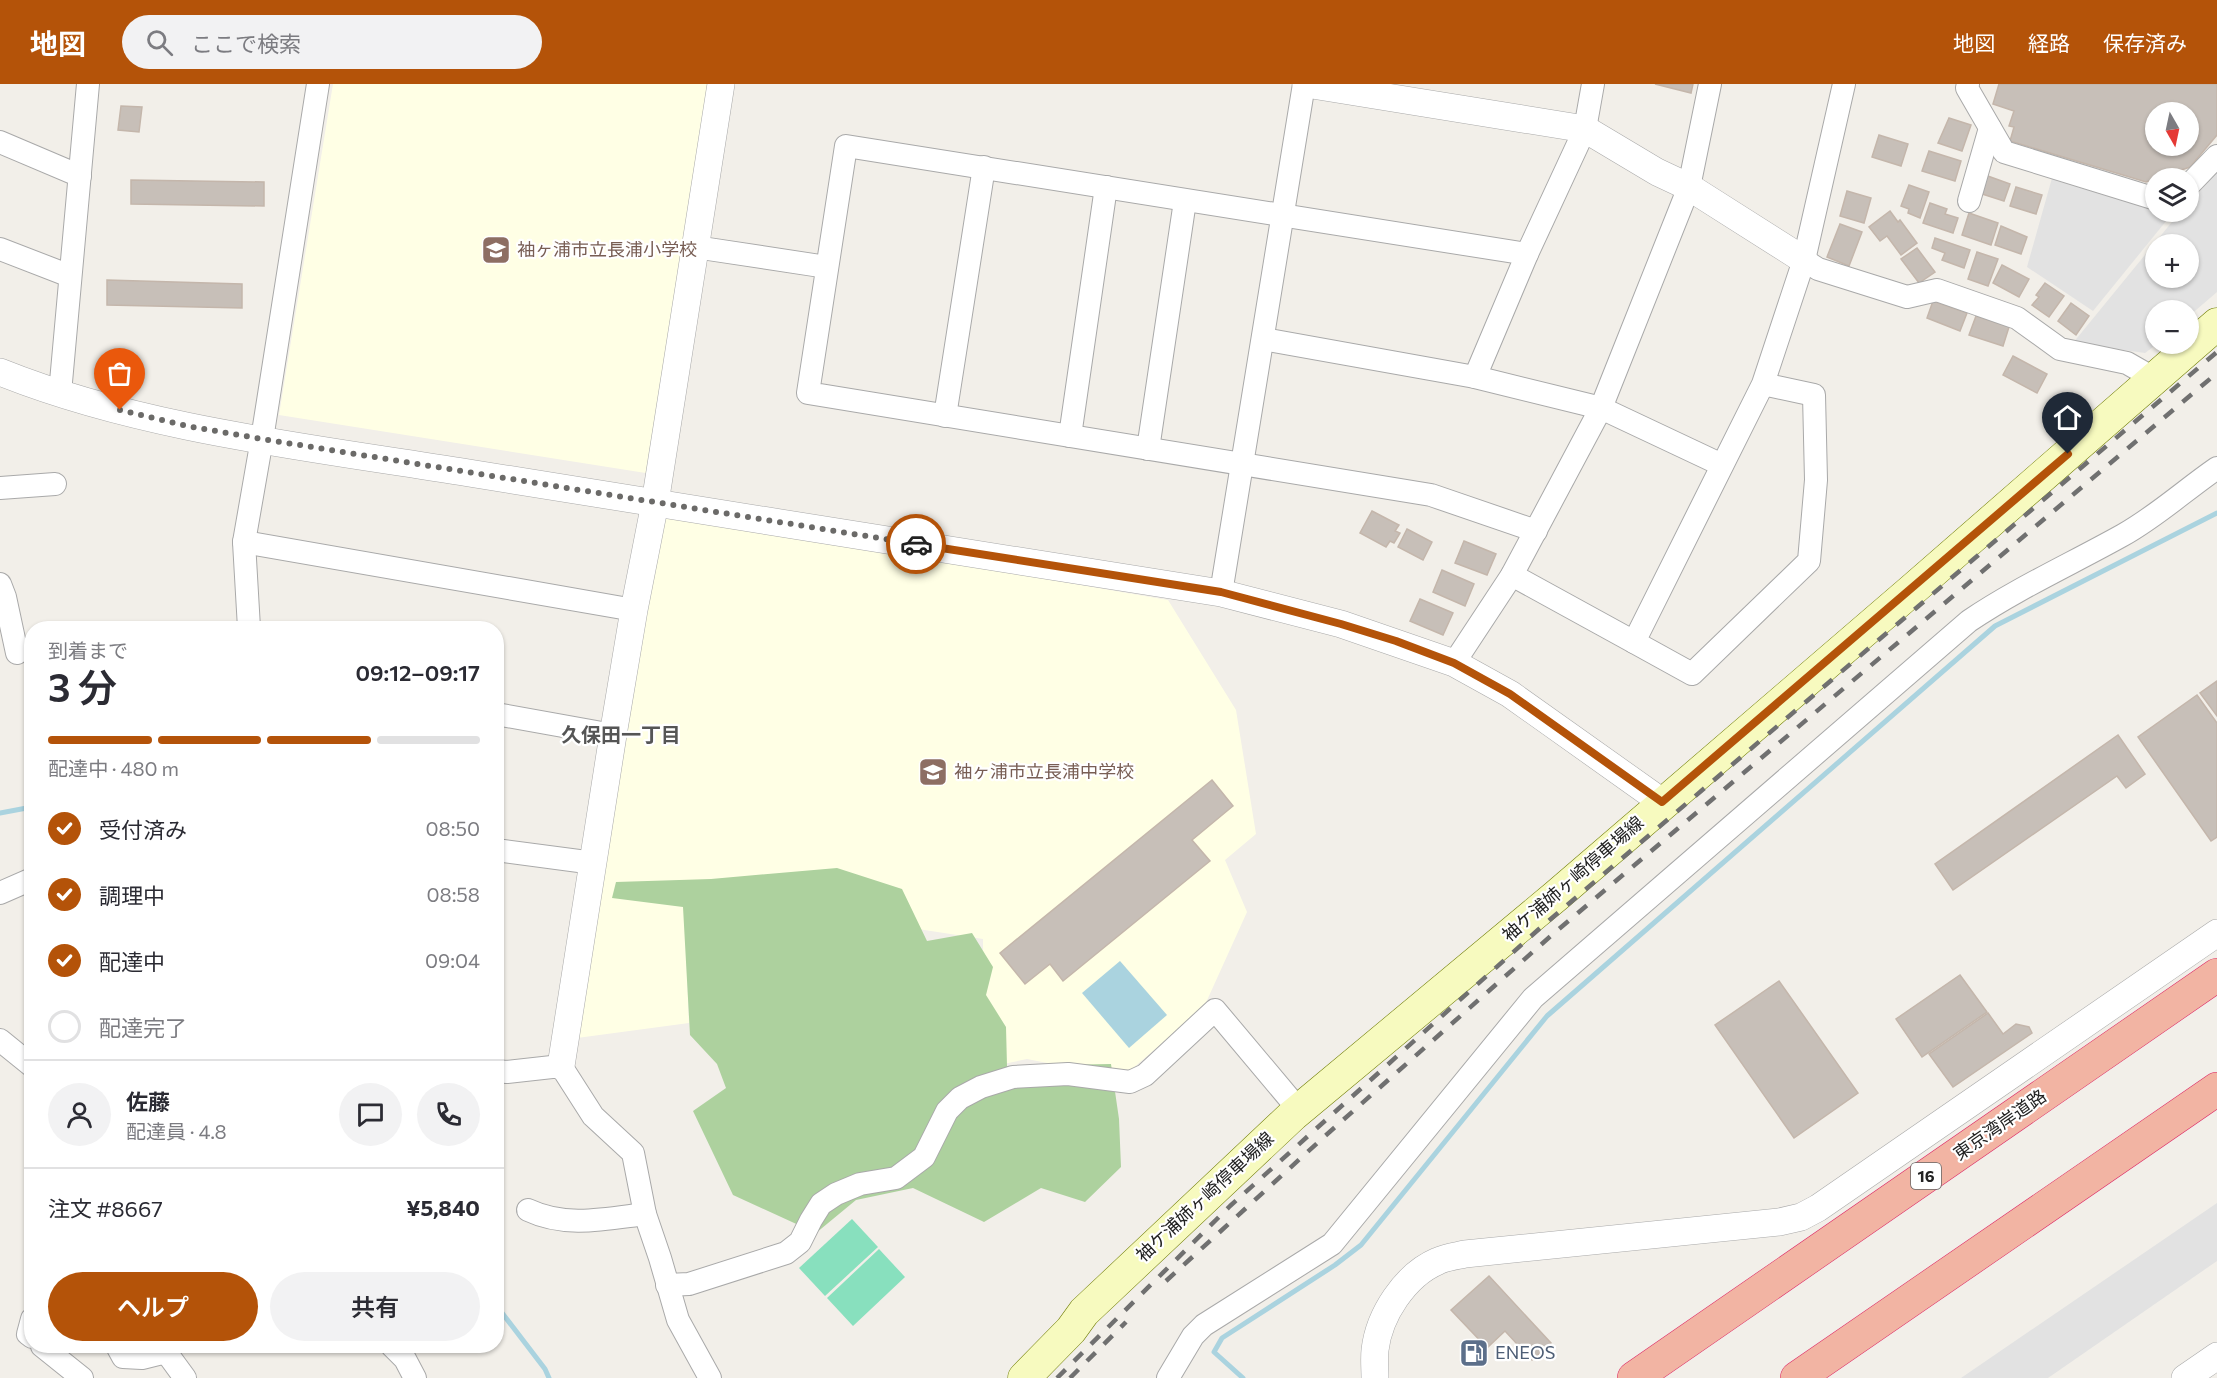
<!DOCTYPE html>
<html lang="ja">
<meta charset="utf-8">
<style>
:root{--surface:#fff;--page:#f2f2f3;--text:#2b2b33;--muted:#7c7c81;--line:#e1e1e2;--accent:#b45309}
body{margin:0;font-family:Commissioner,"Noto Sans JP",sans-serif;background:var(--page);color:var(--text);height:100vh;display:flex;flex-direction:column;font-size:22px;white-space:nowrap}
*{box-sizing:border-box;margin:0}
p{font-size:20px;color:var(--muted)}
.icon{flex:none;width:33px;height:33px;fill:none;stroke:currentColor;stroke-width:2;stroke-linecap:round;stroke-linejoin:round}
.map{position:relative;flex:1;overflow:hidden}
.panel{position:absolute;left:24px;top:537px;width:480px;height:732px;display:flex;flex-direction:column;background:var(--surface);border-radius:24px;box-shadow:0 2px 4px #0004}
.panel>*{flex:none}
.needle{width:39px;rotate:171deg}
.fabs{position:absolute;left:2145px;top:18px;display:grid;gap:12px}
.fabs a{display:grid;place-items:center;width:54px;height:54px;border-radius:50%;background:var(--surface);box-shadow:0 2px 4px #0004;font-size:30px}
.pin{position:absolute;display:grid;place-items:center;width:51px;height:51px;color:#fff;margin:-62px -26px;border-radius:50% 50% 50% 0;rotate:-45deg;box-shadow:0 0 6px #0007}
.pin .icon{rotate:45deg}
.courier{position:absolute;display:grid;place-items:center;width:60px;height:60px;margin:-30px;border:4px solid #b45309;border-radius:50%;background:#fff;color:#222;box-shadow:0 2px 8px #0007}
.summary em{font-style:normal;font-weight:600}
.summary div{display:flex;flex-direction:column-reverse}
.summary{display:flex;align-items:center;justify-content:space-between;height:102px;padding:0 24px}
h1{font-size:39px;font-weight:600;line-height:45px}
.bar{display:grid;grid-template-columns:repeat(4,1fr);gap:9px 6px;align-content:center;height:72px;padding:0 24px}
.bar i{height:8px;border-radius:4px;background:var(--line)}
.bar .active{background:var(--accent)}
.bar p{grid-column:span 4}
.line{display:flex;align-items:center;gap:15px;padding:0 24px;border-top:2px solid var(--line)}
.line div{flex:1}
.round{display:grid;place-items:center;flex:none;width:63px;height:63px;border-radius:32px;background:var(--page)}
ol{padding:0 24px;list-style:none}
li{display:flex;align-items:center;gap:18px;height:66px}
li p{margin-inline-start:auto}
li .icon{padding:6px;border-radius:50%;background:var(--accent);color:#fff;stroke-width:4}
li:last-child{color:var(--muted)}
li i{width:33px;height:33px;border:3px solid var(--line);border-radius:50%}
.action{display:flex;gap:12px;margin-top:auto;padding:12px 24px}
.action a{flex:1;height:69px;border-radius:36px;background:var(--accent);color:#fff;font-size:24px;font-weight:600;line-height:69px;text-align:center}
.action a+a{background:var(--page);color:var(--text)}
header{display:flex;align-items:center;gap:36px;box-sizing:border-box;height:84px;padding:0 30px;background:var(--accent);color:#fff}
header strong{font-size:28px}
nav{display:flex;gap:33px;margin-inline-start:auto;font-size:21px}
.search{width:420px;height:54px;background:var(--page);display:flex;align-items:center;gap:15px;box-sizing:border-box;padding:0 21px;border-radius:33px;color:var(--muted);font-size:22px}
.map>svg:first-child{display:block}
.education{fill:#ffffe5}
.forest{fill:#add19e}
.pitch{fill:#88e0be}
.parking{fill:#e2e2e2;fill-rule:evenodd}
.water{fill:#aad3df}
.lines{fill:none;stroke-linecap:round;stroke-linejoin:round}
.stream{stroke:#aad3df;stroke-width:5}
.building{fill:#c7bfb8;stroke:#c4b6ab;stroke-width:1.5;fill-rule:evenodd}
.minor-casing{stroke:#a9a9a9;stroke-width:24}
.tertiary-casing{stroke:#a9a9a9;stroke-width:28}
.secondary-casing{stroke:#707d05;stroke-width:33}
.trunk-casing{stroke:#dc2a67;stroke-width:34}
.minor{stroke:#fff;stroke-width:22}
.tertiary{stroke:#fff;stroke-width:27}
.secondary{stroke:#f7fabf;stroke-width:32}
.trunk{stroke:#f2b4a3;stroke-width:33}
.rail{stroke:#707070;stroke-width:4.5;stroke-dasharray:12 12;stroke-linecap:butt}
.done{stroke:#6b6a68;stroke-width:6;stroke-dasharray:0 10.8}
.route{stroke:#b45309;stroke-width:8}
.labels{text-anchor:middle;stroke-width:4.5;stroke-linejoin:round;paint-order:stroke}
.shield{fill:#fff;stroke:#646464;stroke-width:1.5}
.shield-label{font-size:16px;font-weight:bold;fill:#222}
.education-label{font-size:18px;fill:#785e54;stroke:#fff;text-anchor:start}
.street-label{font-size:18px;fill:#222;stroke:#fff}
.service-label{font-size:18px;fill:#4e5e75;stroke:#fff;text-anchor:start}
.neighbourhood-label{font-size:20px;font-weight:bold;fill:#555;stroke:#fff}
</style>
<header>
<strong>地図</strong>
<div class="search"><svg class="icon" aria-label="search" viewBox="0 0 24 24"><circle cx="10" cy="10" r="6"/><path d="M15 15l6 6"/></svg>ここで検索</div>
<nav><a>地図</a><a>経路</a><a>保存済み</a></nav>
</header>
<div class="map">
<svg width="2217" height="1294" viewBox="0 0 2217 1294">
<rect width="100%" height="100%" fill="#f2efe9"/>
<g class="education">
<polygon points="333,0 711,0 652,390 279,331"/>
<polygon points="663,430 1168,516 1236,626 1256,750 1225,776 1247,828 1204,923 1132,985 1098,989 1027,975 984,984 983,855 905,843 684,817 689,939 577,954"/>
</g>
<polygon class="forest" points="837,784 902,805 927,857 972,849 993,883 986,911 1006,943 1007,982 1111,980 1119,1035 1121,1083 1085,1118 1041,1104 984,1138 913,1104 856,1116 816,1149 733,1111 693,1027 726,1004 717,980 690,951 683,823 612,814 616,798 711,795"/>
<g class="pitch">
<polygon points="852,1135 878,1163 825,1212 799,1184"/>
<polygon points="879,1165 905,1193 853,1242 827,1214"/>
</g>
<g class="parking">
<path d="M2217 88V208L2189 232 2188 226H2156L2157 260 2145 269 2073 259 2176 133 2180 128H2188L2189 119ZM2156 160H2188V194H2156Z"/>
<polygon points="2052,94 2171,131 2093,227 2027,183"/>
<polygon points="2217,1119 2217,1177 2048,1294 1961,1294"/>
</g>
<polygon class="water" points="1120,877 1167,931 1129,964 1082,909"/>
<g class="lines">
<g class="stream">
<polyline points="0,729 32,723"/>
<polyline points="496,1221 545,1285 549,1294"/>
<polyline points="1243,1294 1214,1268 1222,1254 1335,1181 1361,1161 1547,932 1995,542 2217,429"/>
</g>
</g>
<g class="building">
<polygon points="1655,0 1693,0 1691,9"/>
<path d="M1999 0H2217V51L2190 83 2146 98 2010 57 2014 43 2009 42 2014 27 1993 20ZM2156 28H2188V62H2156Z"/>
<polygon points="121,22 142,23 139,48 118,46"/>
<polygon points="1949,34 1971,41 1962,67 1938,59"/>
<polygon points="1879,51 1908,60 1901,82 1872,73"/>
<polygon points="1929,67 1961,77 1955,97 1922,87"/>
<polygon points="1985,91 2010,100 2004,117 1979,109"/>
<polygon points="131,96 264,98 264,122 131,120"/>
<polygon points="1909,101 1929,108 1920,134 1908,129 1909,125 1901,122"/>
<polygon points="2016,103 2042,111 2036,130 2010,122"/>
<polygon points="1847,107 1871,114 1864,139 1840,132"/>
<polygon points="1930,119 1947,125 1945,130 1958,134 1953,149 1923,139"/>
<polygon points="1890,127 1898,138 1900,136 1917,159 1901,171 1887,152 1880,157 1869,143"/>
<polygon points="1969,129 1998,139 1991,161 1962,151"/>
<polygon points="1840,140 1862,148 1849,182 1827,173"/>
<polygon points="2001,142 2027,153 2021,170 1995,161"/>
<polygon points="1935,154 1970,166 1964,184 1942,176 1945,169 1932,164"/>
<polygon points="1917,164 1935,188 1919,199 1901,175"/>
<polygon points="1977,168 1998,175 1988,202 1968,195"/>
<polygon points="2002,181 2029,195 2019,213 1993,199"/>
<polygon points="107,196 242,200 242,224 107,221"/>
<polygon points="2045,199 2064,212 2049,233 2032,221 2039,213 2036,211"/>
<polygon points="1933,217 1967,229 1960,247 1927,234"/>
<polygon points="2071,219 2089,232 2076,251 2058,237"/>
<polygon points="1976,232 2009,243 2003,262 1969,251"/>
<polygon points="2013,272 2047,290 2037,309 2003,291"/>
<polygon points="1372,427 1399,441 1395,447 1400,449 1394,459 1390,457 1386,463 1360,449"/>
<polygon points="1407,445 1432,458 1423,476 1398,463"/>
<polygon points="1464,457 1496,470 1487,491 1455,479"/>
<polygon points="1442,486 1474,500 1465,522 1433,508"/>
<polygon points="1420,515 1453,529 1443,551 1410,537"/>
<polygon points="2217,597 2217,632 2200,609"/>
<polygon points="2197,611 2217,639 2217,753 2211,757 2138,653"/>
<polygon points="2118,651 2145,690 2126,704 2117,692 1953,806 1935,780"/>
<polygon points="1212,696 1233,722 1192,756 1210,777 1063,897 1050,880 1025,900 1000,869"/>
<polygon points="1960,891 1987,928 1922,973 1896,935"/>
<polygon points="1779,897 1858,1009 1794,1054 1715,941"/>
<polygon points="1988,929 2003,950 2016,940 2029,943 2032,949 1953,1003 1929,970"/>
<polygon points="1489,1192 1551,1259 1532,1276 1505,1247 1487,1264 1451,1226"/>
</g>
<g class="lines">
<g class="minor-casing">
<g id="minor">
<polyline points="1968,0 1967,4 2004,68 2156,115"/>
<polyline points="0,58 80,92"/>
<polyline points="2188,102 2217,72"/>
<polyline points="1969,117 1990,44"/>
<polyline points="695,163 827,183"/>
<polyline points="0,165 70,192"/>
<polyline points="1527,170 846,62 808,309 1431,411 1536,447"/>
<polyline points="1804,176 1818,185 1907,213 1937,206 2017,234 2060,265 2127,279 2155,295"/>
<polyline points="1263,255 1475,293 1601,324 1722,381"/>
<polyline points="1475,293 1527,170 1585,45 1593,0"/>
<polyline points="1763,300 1814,311 1816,396 1809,477 1692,590 1634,558 1763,300 1804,176 1844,0"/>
<polyline points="60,309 88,0"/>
<polyline points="945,332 984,83"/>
<polyline points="1070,352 1106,103"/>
<polyline points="1148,365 1185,117"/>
<polyline points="0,404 55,400"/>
<polyline points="244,458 634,526"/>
<polyline points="1512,491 1634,558"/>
<polyline points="0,500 5,513 17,569"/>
<polyline points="1221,509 1304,0"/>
<polyline points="249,544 244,458 262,355 318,0"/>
<polyline points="1454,579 1512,491 1601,324 1689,103 1710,0"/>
<polyline points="496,630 613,651"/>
<polyline points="496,766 594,779"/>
<polyline points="0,809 32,795"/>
<polyline points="0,956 32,982"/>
<polyline points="496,987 507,988 561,982 593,1032 633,1069 645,1130 660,1174 678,1236 710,1294"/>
<path d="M528 1126C566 1144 605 1135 645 1130"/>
<polyline points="667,1201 689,1200 786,1169 800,1158 811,1136 821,1120 836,1110 860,1100 896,1094 924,1073 947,1027 960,1014 981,1003 1013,993 1068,990 1130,998 1145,991 1215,926 1299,1026"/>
<polyline points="32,1235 28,1250 32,1253"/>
<polyline points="42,1262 82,1294"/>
<polyline points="117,1262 123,1273 142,1274 166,1268 185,1294"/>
<polyline points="392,1262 405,1275 415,1294"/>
<path d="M1168 1294 1193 1252 1204 1241 1332 1160 1533 914 1969 537C2018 504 2071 480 2123 451 2157 432 2185 406 2217 384"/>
</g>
</g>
<g class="tertiary-casing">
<g id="tertiary">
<polyline points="1306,0 1585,45 1657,88 1689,103 1804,176"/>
<path d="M0 288C144 346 316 364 469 389 720 430 970 469 1221 509L1341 540 1454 579 1510 610 1662 718"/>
<polyline points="561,982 613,651 634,526 655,419 721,0"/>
<path d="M1375 1294C1375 1285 1374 1275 1375 1266 1379 1231 1405 1191 1438 1177 1446 1173 1456 1172 1465 1170L1779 1138 1801 1133 1818 1124 2217 849"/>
<polyline points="2185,1294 2217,1272"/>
</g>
</g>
<g class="secondary-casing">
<polyline id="secondary" points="1024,1294 1071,1246 1084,1228 1293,1031 1556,812 1912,506 2217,240"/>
</g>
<g class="trunk-casing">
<g id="trunk">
<polyline points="1634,1294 2217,891"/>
<polyline points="1797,1294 2217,1005"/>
</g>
</g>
<use href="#minor" class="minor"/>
<use href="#tertiary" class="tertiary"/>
<use href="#secondary" class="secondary"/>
<use href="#trunk" class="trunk"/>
<g class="rail">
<polyline points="1166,1197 1325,1052 1553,850 2217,289"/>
<polyline points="1057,1294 1230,1122 1539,845 2217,268"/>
<polyline points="1070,1294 1126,1238"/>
</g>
</g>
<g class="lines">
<polyline class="done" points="120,326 187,342 262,355 916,460"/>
<polyline class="route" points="916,460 1221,508 1341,540 1396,557 1454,579 1510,610 1662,718 2068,370"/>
</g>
<defs>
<g id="school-square" transform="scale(1.5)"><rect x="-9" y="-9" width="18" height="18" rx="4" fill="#8d6e63" stroke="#fff"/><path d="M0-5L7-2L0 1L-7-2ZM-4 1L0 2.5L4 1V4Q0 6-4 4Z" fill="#fff"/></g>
<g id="fuel-square" transform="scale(1.5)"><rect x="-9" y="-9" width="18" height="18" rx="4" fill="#5c6f8a" stroke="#fff"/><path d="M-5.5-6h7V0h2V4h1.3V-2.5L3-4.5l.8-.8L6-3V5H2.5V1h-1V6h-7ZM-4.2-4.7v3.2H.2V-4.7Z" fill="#fff"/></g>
</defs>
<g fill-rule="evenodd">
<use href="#school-square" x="496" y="166"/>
<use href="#school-square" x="933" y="688"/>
<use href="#fuel-square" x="1474" y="1269"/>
</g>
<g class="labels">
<rect class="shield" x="1911" y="1079" width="30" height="26" rx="4.5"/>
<g class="shield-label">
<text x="1926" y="1098">16</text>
</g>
<g class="education-label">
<text x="517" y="172">袖ヶ浦市立長浦小学校</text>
<text x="954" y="694">袖ヶ浦市立長浦中学校</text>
</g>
<g class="street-label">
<text transform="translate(1573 795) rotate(-41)" y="6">袖ケ浦姉ヶ崎停車場線</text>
<text transform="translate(2000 1041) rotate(-35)" y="6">東京湾岸道路</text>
<text transform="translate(1205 1113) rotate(-43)" y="6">袖ケ浦姉ヶ崎停車場線</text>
</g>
<g class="service-label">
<text x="1495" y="1275">ENEOS</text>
</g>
<g class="neighbourhood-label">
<text x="621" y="658">久保田一丁目</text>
</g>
</g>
</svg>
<div class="fabs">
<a><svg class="needle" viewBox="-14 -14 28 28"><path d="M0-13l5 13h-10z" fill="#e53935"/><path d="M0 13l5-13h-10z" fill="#7c7c81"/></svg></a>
<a><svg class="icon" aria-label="layers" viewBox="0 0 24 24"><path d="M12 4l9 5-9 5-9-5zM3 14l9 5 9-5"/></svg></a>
<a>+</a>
<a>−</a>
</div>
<div class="pin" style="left:120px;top:326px;background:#ea580c"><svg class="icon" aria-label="bag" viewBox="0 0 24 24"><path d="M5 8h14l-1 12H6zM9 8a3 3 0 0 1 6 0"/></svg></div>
<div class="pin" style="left:2068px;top:370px;background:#1f2937"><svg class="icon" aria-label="home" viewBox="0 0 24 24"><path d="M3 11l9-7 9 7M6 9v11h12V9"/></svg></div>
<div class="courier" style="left:916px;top:460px"><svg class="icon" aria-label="car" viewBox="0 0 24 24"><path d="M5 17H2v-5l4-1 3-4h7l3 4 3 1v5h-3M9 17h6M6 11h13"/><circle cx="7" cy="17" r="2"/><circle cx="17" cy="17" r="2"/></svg></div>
<section class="panel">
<div class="summary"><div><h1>3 分</h1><p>到着まで</p></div><em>09:12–09:17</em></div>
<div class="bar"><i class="active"></i><i class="active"></i><i class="active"></i><i></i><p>配達中 · 480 m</p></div>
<ol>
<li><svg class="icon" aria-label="check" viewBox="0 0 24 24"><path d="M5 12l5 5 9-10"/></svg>受付済み<p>08:50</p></li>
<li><svg class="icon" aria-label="check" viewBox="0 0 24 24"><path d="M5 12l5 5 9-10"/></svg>調理中<p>08:58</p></li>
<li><svg class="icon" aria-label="check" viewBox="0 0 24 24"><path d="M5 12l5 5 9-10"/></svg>配達中<p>09:04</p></li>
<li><i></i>配達完了</li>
</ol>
<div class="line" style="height:108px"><a class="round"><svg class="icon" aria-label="person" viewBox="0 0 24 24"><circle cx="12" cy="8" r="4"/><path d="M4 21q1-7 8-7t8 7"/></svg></a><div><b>佐藤</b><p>配達員 · 4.8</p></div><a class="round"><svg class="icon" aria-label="chat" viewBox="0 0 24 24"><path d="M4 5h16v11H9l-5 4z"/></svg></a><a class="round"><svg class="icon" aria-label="phone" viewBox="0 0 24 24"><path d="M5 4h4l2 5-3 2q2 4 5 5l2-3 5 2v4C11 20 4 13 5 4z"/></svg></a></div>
<div class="line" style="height:78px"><div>注文 #8667</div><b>¥5,840</b></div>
<div class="action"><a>ヘルプ</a><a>共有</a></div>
</section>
</div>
